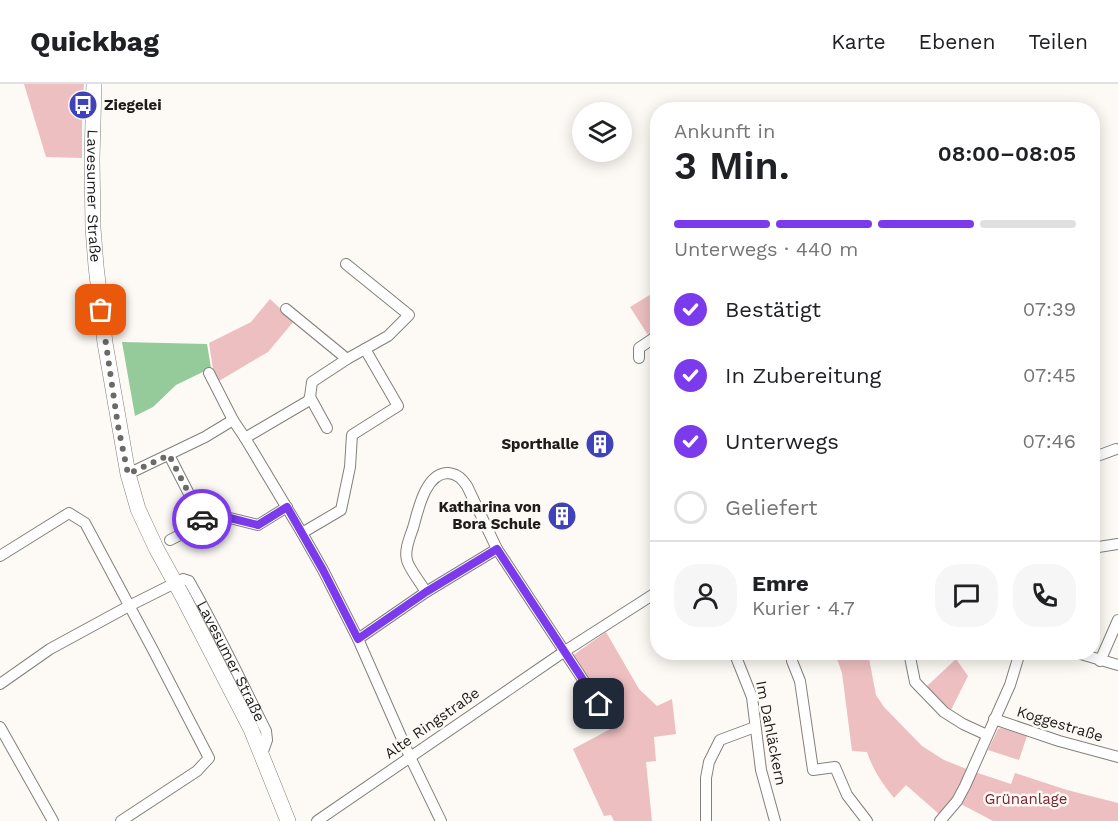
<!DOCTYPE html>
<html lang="de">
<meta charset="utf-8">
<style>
:root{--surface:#fff;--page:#f6f6f6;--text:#202124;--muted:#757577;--line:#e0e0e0;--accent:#7c3aed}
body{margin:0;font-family:"Work Sans",sans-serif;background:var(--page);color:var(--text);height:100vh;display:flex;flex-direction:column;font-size:22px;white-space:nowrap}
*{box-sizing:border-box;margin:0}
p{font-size:20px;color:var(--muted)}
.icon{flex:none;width:33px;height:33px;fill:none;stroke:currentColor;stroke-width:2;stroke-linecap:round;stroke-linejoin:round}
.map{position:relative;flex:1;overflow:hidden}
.details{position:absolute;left:650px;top:18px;width:450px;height:558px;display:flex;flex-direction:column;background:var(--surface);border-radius:24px;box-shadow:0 3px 15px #0003}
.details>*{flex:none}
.buttons{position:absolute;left:572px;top:18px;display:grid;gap:12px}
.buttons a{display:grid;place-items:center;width:60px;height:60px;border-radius:50%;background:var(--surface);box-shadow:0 3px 15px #0003;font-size:30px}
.pin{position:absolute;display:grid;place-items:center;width:51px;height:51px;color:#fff;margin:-26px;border-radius:12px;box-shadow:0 3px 9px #0006}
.courier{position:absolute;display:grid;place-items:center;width:60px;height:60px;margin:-30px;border:4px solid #7c3aed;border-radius:50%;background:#fff;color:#222;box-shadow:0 2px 8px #0007}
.headline em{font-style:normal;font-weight:600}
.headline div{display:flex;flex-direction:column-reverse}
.headline{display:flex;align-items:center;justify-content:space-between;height:102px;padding:0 24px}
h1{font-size:39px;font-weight:600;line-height:45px}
.bar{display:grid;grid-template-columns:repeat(4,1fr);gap:9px 6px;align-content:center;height:72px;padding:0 24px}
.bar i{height:8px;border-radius:4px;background:var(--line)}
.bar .active{background:var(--accent)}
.bar p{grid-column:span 4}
.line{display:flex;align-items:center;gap:15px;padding:0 24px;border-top:2px solid var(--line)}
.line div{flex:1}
.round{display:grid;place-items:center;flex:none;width:63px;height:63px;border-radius:24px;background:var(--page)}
ol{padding:0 24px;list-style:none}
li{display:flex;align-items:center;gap:18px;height:66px}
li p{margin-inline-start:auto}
li .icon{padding:6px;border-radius:50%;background:var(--accent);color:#fff;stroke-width:4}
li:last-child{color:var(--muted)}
li i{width:33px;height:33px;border:3px solid var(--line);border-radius:50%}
header{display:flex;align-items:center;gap:36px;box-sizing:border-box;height:84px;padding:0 30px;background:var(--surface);border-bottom:2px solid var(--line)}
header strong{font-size:28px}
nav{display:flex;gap:33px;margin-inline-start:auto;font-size:21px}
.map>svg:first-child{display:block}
.green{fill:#edbfc1}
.water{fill:#95ca9b}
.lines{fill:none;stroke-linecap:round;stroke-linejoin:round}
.street-casing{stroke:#82807b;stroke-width:12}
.secondary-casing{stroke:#82807b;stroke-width:16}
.street{stroke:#fff;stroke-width:10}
.secondary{stroke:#fff;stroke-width:15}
.done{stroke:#6c6a67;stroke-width:6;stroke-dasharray:0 10.8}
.route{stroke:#7c3aed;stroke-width:8}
.labels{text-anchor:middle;stroke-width:5;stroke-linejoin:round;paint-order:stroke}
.poi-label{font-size:15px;font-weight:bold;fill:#1e1d1b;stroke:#fdfaf5;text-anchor:end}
.street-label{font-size:15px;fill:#1e1d1b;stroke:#fdfaf5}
.park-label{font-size:15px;fill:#792532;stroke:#fdfaf5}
</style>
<header>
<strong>Quickbag</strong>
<nav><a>Karte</a><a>Ebenen</a><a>Teilen</a></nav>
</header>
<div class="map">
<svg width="1118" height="737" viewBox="0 0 1118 737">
<rect width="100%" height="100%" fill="#fdfaf5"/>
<g class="green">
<polygon points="24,0 84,0 82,22 82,74 46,73"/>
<polygon points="653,209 657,215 657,246 648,251 630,223"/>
<polygon points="270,215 294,237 268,268 219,297 213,285 209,259 251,238"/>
<polygon points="606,548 639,605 657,622 672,615 676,650 654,653 656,677 646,678 652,737 614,737 611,731 604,732 573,665 616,642 605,620 572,572"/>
<path d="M835 569H868L876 611 884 623 922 662 944 676 969 686 956 713 952 715 939 730 906 701 894 714C882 699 873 686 867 668L852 667 842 589Z"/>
<polygon points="956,575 968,592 950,628 926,603"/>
<polygon points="1001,644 1027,652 1019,676 988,666 998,645"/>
<polygon points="975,688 1011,700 1015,689 1067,706 1118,719 1118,737 993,737 959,719"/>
</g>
<polygon class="water" points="122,258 207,260 211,284 176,301 153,323 135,332"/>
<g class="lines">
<g class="street-casing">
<g id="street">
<polyline points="286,225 347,275"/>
<polyline points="639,274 639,264 657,252"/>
<polyline points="209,289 233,336"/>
<polyline points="310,313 327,344"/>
<polyline points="245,354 302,449 323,486 358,555"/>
<polyline points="169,371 204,439 212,441 230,434 258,441 287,423"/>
<polyline points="1092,374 1116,365"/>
<polyline points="128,390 205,353 233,336 245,354 308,317 310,313 312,298 347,275 388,252 409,231 346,180"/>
<polyline points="302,449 341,426 350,383 352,351 398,322 365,265"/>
<polyline points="170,456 204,439"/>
<polyline points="1092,464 1118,460"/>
<polyline points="0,472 69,429 85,439 153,566 209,674 197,687 121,737"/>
<path d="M426 508C422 501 408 483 407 476 404 466 410 453 413 444 418 427 425 389 448 389 458 390 462 395 467 402L497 465"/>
<polyline points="734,568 752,613 761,686 775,737"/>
<polyline points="792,568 792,577 800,597 813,686 835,683 847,711 867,737"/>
<polyline points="909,568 915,598 944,628 963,640 987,651"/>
<polyline points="1074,568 1118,581"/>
<polyline points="1100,577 1118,536"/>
<path id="s1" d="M0 600 50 565 129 522 183 495 189 497C217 546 241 597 266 647L267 656 262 670"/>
<polyline points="994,635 1059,657 1118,673"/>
<polyline points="0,643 53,737"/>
<polyline points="317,737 565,567 657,508"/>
<polyline points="441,737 410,673 358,555 426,508 497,465 599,620"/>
<polyline points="706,737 706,694 709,678 720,656 755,643"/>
<polyline points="940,737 957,717 965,702 1010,601 1020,568"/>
</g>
</g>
<g class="secondary-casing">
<g id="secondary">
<path id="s2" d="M94 0 92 75 93 144 96 182 105 259 128 390 138 425 156 464 184 515 251 645 288 737"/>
</g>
</g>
<use href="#street" class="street"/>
<use href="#secondary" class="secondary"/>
</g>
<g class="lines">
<polyline class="done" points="101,226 118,342 128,390 169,371 202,435"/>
<polyline class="route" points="202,435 204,439 212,441 230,434 258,441 287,423 323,486 358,555 426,508 497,465 599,620"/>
</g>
<defs>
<g id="bus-disc" transform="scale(1.5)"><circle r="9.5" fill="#4043b8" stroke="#fdfaf5"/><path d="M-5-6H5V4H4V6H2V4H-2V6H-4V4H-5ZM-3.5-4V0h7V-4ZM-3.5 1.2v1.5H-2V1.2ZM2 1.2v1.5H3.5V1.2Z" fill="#fff"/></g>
<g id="building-disc" transform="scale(1.5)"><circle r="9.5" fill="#4043b8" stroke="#fdfaf5"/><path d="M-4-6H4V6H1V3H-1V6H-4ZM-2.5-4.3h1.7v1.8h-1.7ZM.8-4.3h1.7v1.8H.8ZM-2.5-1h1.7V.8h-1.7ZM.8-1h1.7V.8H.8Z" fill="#fff"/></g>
</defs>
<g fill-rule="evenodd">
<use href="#bus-disc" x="83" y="21"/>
<use href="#building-disc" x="600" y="360"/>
<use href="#building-disc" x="562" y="432"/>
</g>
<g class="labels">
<g class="poi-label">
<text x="104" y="26" text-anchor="start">Ziegelei</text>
<text x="579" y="365">Sporthalle</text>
<text x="541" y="428">Katharina von<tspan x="541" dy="17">Bora Schule</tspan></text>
</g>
<g class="street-label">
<text dy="5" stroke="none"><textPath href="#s2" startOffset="112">Lavesumer Straße</textPath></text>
<text dy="5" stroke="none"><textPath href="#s1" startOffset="308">Lavesumer Straße</textPath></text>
<text transform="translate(432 639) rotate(-35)" y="5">Alte Ringstraße</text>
<text transform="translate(1060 640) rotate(17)" y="5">Koggestraße</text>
<text transform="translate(771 649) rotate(79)" y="5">Im Dahläckern</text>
</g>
<g class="park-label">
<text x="1026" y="720">Grünanlage</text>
</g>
</g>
</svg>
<div class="buttons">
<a><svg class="icon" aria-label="layers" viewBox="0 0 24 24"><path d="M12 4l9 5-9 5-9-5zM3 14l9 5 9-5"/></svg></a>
</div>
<div class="pin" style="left:101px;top:226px;background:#ea580c"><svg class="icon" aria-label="bag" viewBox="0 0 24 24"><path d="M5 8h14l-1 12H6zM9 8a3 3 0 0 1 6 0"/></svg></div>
<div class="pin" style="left:599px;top:620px;background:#1f2937"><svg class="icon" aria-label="home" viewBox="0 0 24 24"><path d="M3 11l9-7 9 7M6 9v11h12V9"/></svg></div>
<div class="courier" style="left:202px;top:435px"><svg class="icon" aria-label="car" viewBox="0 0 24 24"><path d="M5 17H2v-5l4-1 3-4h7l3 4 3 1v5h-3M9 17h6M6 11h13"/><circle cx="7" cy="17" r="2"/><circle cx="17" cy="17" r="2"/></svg></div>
<section class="details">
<div class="headline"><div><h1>3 Min.</h1><p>Ankunft in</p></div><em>08:00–08:05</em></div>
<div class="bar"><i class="active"></i><i class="active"></i><i class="active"></i><i></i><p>Unterwegs · 440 m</p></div>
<ol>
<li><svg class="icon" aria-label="check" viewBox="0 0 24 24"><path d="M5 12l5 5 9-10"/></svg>Bestätigt<p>07:39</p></li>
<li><svg class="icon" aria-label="check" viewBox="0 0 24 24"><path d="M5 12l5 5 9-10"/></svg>In Zubereitung<p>07:45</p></li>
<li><svg class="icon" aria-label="check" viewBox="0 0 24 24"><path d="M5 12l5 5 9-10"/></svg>Unterwegs<p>07:46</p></li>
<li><i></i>Geliefert</li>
</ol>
<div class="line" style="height:108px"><a class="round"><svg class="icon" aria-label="person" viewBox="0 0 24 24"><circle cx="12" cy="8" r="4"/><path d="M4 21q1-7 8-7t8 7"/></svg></a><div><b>Emre</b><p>Kurier · 4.7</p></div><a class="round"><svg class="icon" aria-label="chat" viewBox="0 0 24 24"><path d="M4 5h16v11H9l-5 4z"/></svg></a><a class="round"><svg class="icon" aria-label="phone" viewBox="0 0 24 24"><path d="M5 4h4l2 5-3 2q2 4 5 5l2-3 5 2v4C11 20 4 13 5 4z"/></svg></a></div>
</section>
</div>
